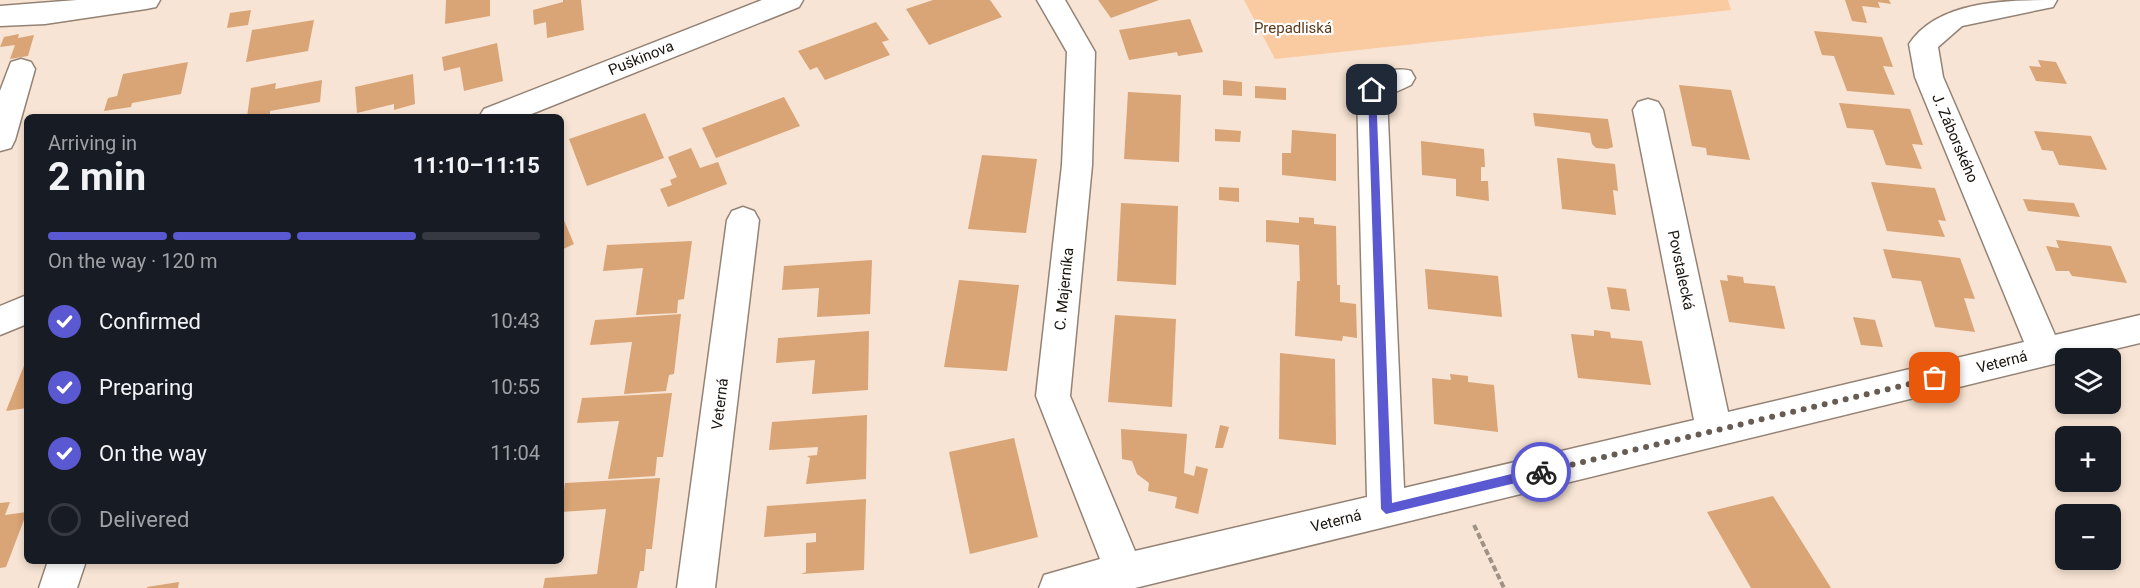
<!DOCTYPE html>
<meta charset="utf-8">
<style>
:root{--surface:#171b24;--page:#242831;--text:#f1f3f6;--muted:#9ea1a6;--line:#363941;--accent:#5b59d1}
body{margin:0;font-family:Roboto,sans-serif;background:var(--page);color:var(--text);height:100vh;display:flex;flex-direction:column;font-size:22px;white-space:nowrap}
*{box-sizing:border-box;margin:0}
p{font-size:20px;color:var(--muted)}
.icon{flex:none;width:33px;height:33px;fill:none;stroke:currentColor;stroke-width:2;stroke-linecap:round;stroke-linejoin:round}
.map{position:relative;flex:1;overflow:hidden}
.panel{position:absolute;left:24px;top:114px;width:540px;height:450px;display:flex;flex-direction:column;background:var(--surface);border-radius:9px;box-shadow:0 3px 9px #0003}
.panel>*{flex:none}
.buttons{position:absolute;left:2055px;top:348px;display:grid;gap:12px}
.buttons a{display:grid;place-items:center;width:66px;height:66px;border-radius:9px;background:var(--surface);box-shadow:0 3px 9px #0003;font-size:30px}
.pin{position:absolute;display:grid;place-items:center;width:51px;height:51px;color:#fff;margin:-26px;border-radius:12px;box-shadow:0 3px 9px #0006}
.courier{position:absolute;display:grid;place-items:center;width:60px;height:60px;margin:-30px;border:4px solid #5b59d1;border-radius:50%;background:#fff;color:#222;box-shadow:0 2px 8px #0007}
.head em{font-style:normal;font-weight:700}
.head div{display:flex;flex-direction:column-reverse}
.head{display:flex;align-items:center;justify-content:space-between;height:102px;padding:0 24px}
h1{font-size:39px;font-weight:700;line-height:45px}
.bar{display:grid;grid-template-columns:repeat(4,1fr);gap:9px 6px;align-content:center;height:72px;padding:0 24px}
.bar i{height:8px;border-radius:4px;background:var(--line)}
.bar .active{background:var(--accent)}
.bar p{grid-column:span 4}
ol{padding:0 24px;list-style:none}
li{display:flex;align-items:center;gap:18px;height:66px}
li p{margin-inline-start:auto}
li .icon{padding:6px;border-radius:50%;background:var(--accent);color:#fff;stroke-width:4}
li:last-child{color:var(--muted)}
li i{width:33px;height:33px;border:3px solid var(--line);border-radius:50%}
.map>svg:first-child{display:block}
.green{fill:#facaa1}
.building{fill:#d9a476}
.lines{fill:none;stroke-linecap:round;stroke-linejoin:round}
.minor-casing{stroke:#948375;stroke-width:3}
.path{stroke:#9f9185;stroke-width:4;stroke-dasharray:6 3;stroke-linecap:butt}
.minor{fill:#fff;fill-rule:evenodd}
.route{fill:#5b59d1}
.done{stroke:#675c53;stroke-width:6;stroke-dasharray:0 10.8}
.labels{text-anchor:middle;stroke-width:4.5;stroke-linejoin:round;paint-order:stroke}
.park-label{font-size:15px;fill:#5e3a17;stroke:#fff}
.street-label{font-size:15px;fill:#19130e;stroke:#fff}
</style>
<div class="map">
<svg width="2140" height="588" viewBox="0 0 2140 588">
<rect width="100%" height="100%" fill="#f7e4d4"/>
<polygon class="green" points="1244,0 1728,0 1731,10 1275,59"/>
<g class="building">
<polygon points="446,0 490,0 490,16 445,24"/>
<polygon points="563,0 581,0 584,30 547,38 546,22 534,25 533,10 563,2"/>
<polygon points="933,0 990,0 1002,17 929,45 906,9"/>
<polygon points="1098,0 1159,0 1111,18"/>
<polygon points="1845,0 1889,0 1891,4 1878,2 1880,8 1862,6 1867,23 1852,21"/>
<polygon points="251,10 248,25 227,28 230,13"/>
<polygon points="1190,19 1203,52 1178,56 1177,52 1129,60 1119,30"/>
<polygon points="314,20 308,51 246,62 252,30"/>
<polygon points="876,22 889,40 882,42 890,55 825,80 817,67 810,70 798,51"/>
<polygon points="1814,31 1882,37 1893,67 1883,66 1895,95 1847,91 1834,56 1822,55"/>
<polygon points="19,34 18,38 34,35 28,56 10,59 15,45 0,47 4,37"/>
<polygon points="497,43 503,81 464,91 460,67 444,71 442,57"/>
<polygon points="2038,60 2056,62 2067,84 2036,81 2029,66 2041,67"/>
<polygon points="188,62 181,94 132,103 131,107 104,111 108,98 117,96 123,74"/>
<polygon points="413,74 415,104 394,110 394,104 357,113 355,87"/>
<polygon points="322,80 320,102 270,111 270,117 247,117 251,88 276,83 275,89"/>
<polygon points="1223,80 1242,82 1242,96 1223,95"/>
<polygon points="1679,85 1731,90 1750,160 1707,155 1706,148 1692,146"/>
<polygon points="1255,86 1286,88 1286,100 1255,98"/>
<polygon points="1128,92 1181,95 1179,162 1124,159"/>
<polygon points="784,97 800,126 716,158 702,128"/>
<polygon points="1839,103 1910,109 1923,145 1912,144 1922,169 1886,165 1873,130 1847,128"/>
<polygon points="645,113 664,158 587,186 569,139"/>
<polygon points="1533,113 1608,119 1613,147 1607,149 1596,148 1592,144 1590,133 1535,126"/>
<polygon points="1215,129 1241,131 1240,142 1215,141"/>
<polygon points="1292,130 1336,134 1336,181 1282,175 1282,153 1291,153"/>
<polygon points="2034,131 2091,136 2107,170 2059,165 2053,151 2042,150"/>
<polygon points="1421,141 1484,149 1485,167 1481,167 1481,181 1488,181 1489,201 1456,196 1456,179 1422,175"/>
<polygon points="691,148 700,168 718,162 727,184 668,207 660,189 672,185 670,180 677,177 668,157"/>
<polygon points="982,155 1037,159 1026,233 968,229"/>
<polygon points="1557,158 1615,164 1618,191 1613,190 1616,215 1562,209"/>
<polygon points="1871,182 1935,188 1946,221 1938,220 1945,237 1887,231"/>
<polygon points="1219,187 1239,188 1239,202 1219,200"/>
<polygon points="2023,199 2074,203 2080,217 2028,211"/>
<polygon points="1121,203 1178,206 1176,285 1117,281"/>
<polygon points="1299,217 1314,218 1314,224 1336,226 1337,285 1340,285 1340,302 1356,304 1357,338 1343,336 1342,341 1295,336 1297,281 1300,281 1299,245 1266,242 1266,220 1299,223"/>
<polygon points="563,218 574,244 561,250 561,219"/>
<polygon points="2056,240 2111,246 2127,283 2072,276 2069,271 2056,271 2046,246 2059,248"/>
<polygon points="692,241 684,299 678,300 677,313 636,315 643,268 603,271 607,245"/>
<polygon points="1883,249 1960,258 1975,299 1964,298 1975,332 1935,327 1921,281 1892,278"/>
<polygon points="872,260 870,314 817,317 819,288 782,290 784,266"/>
<polygon points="1425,269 1498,276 1502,317 1428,309"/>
<polygon points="1727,275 1743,277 1744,283 1775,286 1785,329 1729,322 1720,280 1728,281"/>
<polygon points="959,280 1019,285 1007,371 944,367"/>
<polygon points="1607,287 1626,289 1630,311 1611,309"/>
<polygon points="681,314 674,374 669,375 666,391 624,394 632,342 590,345 595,320"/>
<polygon points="1115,315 1176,319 1172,407 1108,402"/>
<polygon points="1853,317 1875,320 1883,347 1861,345"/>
<polygon points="1594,330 1610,332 1611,338 1642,341 1651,385 1578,378 1571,334 1594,336"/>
<polygon points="869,331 868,390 812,394 815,360 776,363 778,338"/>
<polygon points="1280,353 1335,359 1336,445 1279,439"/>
<polygon points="27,358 27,408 6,411"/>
<polygon points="1450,374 1468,376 1468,382 1494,385 1498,432 1434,424 1432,378 1451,380"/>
<polygon points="672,393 663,457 657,457 655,476 608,479 619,421 577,423 582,398"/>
<polygon points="867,415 866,479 806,484 810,458 807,456 817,455 818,447 769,450 772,422"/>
<polygon points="1220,425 1229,427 1223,448 1215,448"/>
<polygon points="1121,429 1187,434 1184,473 1194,476 1196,466 1208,469 1198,514 1175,508 1177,497 1148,491 1149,483 1137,474 1132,461 1122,459"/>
<polygon points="1014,438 1038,537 970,554 949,452"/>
<polygon points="660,478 652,549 646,549 644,571 640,571 637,588 543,588 545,578 597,574 606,509 561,512 565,483"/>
<polygon points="1773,496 1831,588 1751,588 1707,512"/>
<polygon points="866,499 864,570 801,574 806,572 806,543 816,542 816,533 764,537 767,506"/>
<polygon points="10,502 5,515 27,512 6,567 0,568 0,503"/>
<polygon points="179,582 178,588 147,588 147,587"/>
</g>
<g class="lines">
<g class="minor-casing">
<g id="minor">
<polygon points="77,0 160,0 156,7 146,9 45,24 0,26 0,6"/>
<polygon points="762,0 803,0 799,7 524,117 479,117 484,109"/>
<path d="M1037 0H1065L1095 52 1092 165 1070 396 1135 551 1367 497 1357 90C1366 75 1395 66 1411 71L1415 78 1411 85 1387 96 1404 488 1694 420 1633 110 1638 102 1648 99 1658 102 1663 110 1728 412 2024 342 1915 77 1909 44C1938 0 2007 0 2057 0L2053 7 2043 9 1962 26 1938 47 1943 77 2055 335 2140 315V343L2077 358H2066V361L1135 588H1039L1044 575 1100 559 1036 396 1062 165 1067 52Z"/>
<polygon points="21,59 31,62 35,69 15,140 11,148 0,151 0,91 11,62"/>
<polygon points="743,207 754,211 759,220 715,588 677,588 727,220 732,211"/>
<polygon points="27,295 27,324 0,335 0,306"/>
<polygon points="48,561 86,561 77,588 39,588"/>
</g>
</g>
<polyline class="path" points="1474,525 1504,588"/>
<use href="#minor" class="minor"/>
</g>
<polygon class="route" points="1372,87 1376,90 1392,503 1541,467 1546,472 1541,477 1386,514 1381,509 1368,90"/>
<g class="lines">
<polyline class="done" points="1541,472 1935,378"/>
</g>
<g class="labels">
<g class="park-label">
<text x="1293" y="33">Prepadliská</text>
</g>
<g class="street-label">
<text transform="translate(641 58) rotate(-22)" y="5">Puškinova</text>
<text transform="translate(1955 138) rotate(67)" y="5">J. Záborského</text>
<text transform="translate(1681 270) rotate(78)" y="5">Povstalecká</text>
<text transform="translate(1064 289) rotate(-84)" y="5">C. Majerníka</text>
<text transform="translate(2002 362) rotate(-14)" y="5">Veterná</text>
<text transform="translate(720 404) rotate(-83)" y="5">Veterná</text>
<text transform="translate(1336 521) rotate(-14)" y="5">Veterná</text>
</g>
</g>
</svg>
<div class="buttons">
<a><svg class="icon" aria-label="layers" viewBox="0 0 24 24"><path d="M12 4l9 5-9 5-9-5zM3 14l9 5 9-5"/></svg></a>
<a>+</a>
<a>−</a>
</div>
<div class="pin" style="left:1935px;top:378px;background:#ea580c"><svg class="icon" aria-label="bag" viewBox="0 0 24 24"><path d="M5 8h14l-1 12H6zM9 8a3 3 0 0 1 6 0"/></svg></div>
<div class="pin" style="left:1372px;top:90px;background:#1f2937"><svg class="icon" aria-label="home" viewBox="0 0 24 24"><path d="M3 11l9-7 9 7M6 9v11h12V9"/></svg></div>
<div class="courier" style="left:1541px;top:472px"><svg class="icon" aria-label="bike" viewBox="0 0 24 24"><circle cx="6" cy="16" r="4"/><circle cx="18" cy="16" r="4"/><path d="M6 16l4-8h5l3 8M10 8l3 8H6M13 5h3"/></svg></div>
<section class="panel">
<div class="head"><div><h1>2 min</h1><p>Arriving in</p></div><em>11:10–11:15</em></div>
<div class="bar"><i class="active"></i><i class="active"></i><i class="active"></i><i></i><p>On the way · 120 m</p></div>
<ol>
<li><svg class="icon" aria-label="check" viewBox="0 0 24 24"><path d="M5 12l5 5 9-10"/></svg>Confirmed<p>10:43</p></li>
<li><svg class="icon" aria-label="check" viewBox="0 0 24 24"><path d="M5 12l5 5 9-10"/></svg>Preparing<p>10:55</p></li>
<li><svg class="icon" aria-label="check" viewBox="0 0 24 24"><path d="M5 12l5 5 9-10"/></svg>On the way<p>11:04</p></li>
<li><i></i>Delivered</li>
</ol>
</section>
</div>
